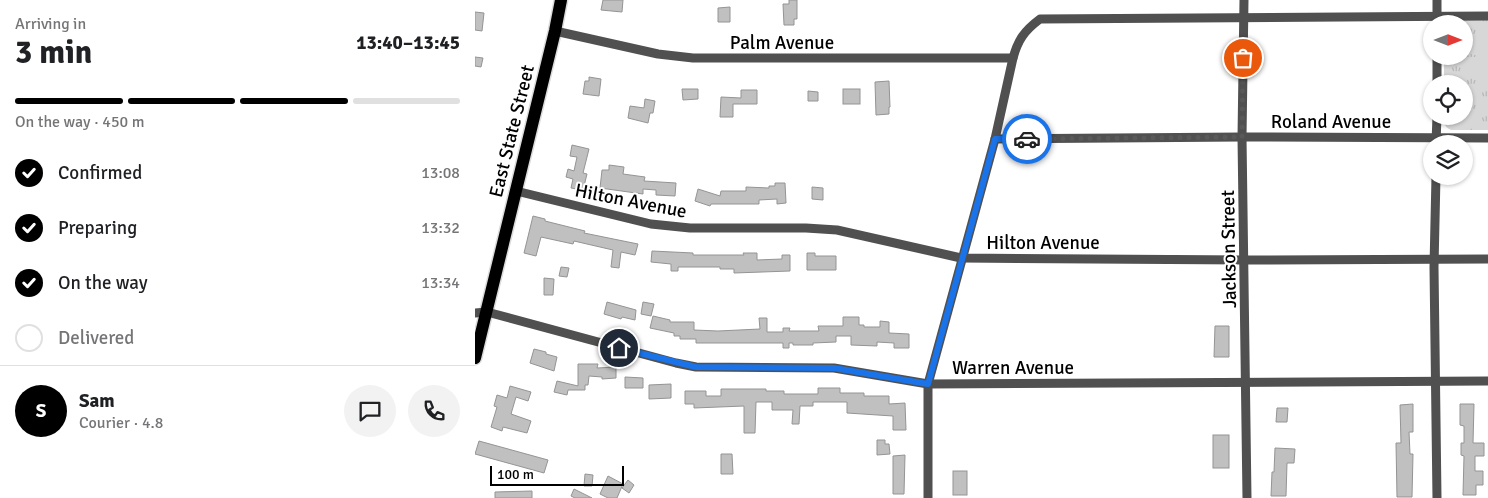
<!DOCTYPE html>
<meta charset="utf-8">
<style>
:root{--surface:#fff;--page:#f2f2f2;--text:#202124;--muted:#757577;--line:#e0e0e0;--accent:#000}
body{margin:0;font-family:Signika,sans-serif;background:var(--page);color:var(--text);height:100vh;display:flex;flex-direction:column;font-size:19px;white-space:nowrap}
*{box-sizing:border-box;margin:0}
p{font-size:16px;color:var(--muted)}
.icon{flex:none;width:28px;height:28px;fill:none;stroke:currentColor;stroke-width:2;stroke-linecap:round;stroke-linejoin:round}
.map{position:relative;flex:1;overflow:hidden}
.sheet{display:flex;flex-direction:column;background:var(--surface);width:475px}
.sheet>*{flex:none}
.needle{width:32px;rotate:90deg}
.controls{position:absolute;left:948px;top:15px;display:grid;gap:10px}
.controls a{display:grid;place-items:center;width:50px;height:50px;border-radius:50%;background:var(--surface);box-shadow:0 1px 4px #0004;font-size:25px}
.scale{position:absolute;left:15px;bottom:12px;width:134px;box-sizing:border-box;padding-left:5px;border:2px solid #000;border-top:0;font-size:14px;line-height:18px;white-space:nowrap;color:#000;-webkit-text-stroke:4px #fff;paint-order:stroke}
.pin{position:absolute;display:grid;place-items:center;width:42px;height:42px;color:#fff;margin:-21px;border:2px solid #fff;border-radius:50%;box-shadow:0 1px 5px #0007}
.courier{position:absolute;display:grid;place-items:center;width:50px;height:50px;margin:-25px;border:4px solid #1a73e8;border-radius:50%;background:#fff;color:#222;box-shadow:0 1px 6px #0007}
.overview em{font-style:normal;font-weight:800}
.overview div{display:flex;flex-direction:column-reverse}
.overview{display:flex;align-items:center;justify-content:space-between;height:85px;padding:0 15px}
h1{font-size:32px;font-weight:800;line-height:38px}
.bar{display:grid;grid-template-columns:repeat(4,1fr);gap:8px 5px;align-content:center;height:60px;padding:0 15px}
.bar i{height:6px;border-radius:4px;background:var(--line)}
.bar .on{background:var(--accent)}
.bar p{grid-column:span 4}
.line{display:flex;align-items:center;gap:12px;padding:0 15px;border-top:1px solid var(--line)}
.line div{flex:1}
.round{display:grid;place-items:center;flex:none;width:52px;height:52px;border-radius:26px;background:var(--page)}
ol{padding:0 15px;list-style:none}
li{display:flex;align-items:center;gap:15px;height:55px}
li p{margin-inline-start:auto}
li .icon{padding:5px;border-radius:50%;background:var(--accent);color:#fff;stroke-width:4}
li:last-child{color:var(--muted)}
li i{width:28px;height:28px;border:2px solid var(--line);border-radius:50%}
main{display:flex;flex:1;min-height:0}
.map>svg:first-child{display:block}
.grass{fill:url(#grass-tufts)}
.pitch{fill:#d7d7d7}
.building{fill:#c0c0c0;stroke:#949494}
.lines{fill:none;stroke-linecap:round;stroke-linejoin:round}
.primary-casing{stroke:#dbdbdb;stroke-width:15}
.street{stroke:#505050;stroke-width:9}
.primary{stroke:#000;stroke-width:12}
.done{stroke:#595959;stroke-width:5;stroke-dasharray:0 9}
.route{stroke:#1a73e8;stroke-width:6}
.labels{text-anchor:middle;stroke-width:4;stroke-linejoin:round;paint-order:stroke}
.street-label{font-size:19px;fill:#000;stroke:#fff}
</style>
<main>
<section class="sheet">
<div class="overview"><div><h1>3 min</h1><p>Arriving in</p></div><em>13:40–13:45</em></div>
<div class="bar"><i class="on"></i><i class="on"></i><i class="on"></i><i></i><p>On the way · 450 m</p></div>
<ol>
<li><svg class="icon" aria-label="check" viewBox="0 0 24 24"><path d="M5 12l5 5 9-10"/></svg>Confirmed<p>13:08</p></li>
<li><svg class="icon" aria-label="check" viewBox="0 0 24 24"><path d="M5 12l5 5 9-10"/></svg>Preparing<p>13:32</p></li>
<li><svg class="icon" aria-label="check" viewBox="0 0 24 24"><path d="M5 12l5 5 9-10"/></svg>On the way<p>13:34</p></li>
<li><i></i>Delivered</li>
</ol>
<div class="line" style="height:90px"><b class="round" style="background:var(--accent);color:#fff">S</b><div><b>Sam</b><p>Courier · 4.8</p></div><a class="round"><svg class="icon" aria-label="chat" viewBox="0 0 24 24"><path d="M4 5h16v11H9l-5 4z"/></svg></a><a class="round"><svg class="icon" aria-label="phone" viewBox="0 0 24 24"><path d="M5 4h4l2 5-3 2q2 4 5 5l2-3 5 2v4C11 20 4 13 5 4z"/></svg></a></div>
</section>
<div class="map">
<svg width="1013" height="498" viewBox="0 0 1013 498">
<defs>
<pattern id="grass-tufts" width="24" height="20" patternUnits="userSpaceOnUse" patternTransform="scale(1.25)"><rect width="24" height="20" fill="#d7d7d7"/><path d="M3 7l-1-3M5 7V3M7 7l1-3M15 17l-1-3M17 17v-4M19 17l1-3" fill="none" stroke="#b7b7b7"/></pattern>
</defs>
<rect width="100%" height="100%" fill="#fff"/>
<path class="grass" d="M976 20H1013V130H976C969 127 969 123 969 116H989V84H969V56H989V24H970Z"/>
<g class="pitch">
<polygon points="990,39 1013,39 1013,54 989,54"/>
<rect x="989" y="57" width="24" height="15"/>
</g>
<g class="building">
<polygon points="128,0 148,0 147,12 126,10"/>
<polygon points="314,0 322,0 322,19 319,19 319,25 309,25 308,4 314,4"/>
<polygon points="255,7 255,22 243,22 243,8"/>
<polygon points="0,12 9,13 7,31 0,30"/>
<polygon points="0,57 8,58 6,67 0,66"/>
<polygon points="114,77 126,79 124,96 108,94 110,81 114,81"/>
<polygon points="414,81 415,107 414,107 414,114 401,115 400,82"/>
<polygon points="207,89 223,89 223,99 208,100"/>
<rect x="368" y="89" width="17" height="15"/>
<polygon points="266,90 282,90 282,104 258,104 258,117 245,117 246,97 266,98"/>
<polygon points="333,91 343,92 343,101 333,101"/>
<polygon points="170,99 180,101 178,113 175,113 173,123 153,118 155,106 169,108"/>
<polygon points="97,145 114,149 108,173 112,174 108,190 96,188 98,179 91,177 93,169 99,171 102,157 95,156"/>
<polygon points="134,165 149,167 148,174 170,177 169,181 201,183 200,196 181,195 181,190 168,189 168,194 125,188 127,170 134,170"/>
<polygon points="300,183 310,183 311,203 302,204 302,199 284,200 284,204 236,204 235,206 220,201 223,189 245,196 246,191 271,191 271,187 294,188 294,186 300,186"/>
<polygon points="337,187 348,188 348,200 337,199"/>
<polygon points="58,216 70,219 70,221 110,231 109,233 163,244 160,255 146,252 144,268 136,267 138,250 99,241 98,244 66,237 61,256 49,253"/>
<polygon points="177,251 218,253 218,255 269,255 268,253 282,253 282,260 307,259 307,255 315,255 315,271 259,273 259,269 245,269 245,267 203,267 203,271 196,271 196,264 176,262"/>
<polygon points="332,253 340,253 340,256 361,256 361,270 332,270"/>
<polygon points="86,267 94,268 92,277 84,276"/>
<polygon points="69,278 79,279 78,295 69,295"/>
<polygon points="132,302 161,310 160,320 147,317 146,319 129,314"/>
<polygon points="168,302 179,304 176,316 166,314"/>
<polygon points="178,316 195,320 195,322 219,322 219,330 243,331 285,329 284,318 292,318 292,332 308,332 308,328 315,328 314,331 344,331 343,326 368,326 368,317 384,317 384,325 389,325 389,327 405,327 405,321 414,322 414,333 434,334 434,348 419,348 419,343 402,342 402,346 376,345 376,336 361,336 361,342 338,343 338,345 318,345 318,343 314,343 314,348 308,348 308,343 221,343 221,339 205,339 205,336 199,336 199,333 175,328"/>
<polygon points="740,326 754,326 754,357 739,357"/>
<polygon points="59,349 71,352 71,354 82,357 79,371 55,363"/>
<polygon points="103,364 123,364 122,368 141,367 141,378 127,379 127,377 114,376 113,385 110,385 110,390 93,390 92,395 79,392 82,381 103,386"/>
<polygon points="150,377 168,378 168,388 150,388"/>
<polygon points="196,384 196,398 174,399 174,385"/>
<polygon points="35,386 56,392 53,401 41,397 36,414 56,421 52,433 28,427 27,431 16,427 22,407 19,406 22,395 32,398"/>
<polygon points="343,388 365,388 365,393 389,393 389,396 414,396 414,404 430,403 431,430 418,430 418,416 372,413 372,402 338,402 338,406 325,406 324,424 317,424 318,410 297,410 297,402 281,402 280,433 269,433 269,406 219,408 219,404 210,404 210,391 231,391 231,396 246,396 246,389 291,389 291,391 309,391 309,394 343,394"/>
<polygon points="938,404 938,432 934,432 935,454 938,454 937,497 922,497 921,443 926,443 925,405"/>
<polygon points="985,404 999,404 998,443 1009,443 1009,456 1000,456 1000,471 1008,471 1008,485 1001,485 1001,495 988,495 989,456 986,455 986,443 989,443 989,426 985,425"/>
<polygon points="802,408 813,408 812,422 801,422"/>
<rect x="738" y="435" width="16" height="33"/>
<polygon points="402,440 410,440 410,444 414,444 415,454 402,455"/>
<polygon points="4,441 73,460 69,473 0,454"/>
<polygon points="800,448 820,449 819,463 812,463 811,496 796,496 797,472 799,472"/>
<polygon points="246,454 257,454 258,474 246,474"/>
<polygon points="430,455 429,494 418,494 418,456"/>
<rect x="478" y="471" width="14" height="24"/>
<polygon points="110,474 118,475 117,486 109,486"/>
<polygon points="133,476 148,484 142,498 133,498 125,494"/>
<polygon points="153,480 159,485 154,493 147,488"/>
<polygon points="99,489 117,498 100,498 96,496"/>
<polygon points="57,491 57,498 20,498 20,492"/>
</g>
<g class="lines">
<g class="primary-casing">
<polyline id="primary" points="0,358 80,31 86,0"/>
</g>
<g class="street">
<polyline points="769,0 767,137 772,498"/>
<polyline points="962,0 962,24"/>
<polyline points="80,31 183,54 218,58 538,58"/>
<polyline points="962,84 962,56"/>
<polyline points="520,139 767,137 1013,138"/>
<polyline points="961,143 962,116"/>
<polyline points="961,176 959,267 962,498"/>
<polyline points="41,191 176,224 215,228 331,228 362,230 486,258 770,260 1013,259"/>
<polyline points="0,313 12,312 201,363 221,367 359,368 453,384 1013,381"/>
<path d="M453 498V384L520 139 538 58C543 40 549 31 565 19L1013 16"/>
</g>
<use href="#primary" class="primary"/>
</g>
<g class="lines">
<polyline class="done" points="552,139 767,137 768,58"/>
<polyline class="route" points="144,348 221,367 359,368 453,384 520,139 552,139"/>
</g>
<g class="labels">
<g class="street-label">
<text x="307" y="49">Palm Avenue</text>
<text x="856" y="128">Roland Avenue</text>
<text transform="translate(36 131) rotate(-76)" y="7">East State Street</text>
<text transform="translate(156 200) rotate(11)" y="7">Hilton Avenue</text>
<text x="568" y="249">Hilton Avenue</text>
<text transform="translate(753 249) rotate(-91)" y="7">Jackson Street</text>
<text x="538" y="374">Warren Avenue</text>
</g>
</g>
</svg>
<div class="controls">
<a><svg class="needle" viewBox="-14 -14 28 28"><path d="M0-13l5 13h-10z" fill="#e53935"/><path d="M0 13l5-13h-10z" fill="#757577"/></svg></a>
<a><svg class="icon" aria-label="locate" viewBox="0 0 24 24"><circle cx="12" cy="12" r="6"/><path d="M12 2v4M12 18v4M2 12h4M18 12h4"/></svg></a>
<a><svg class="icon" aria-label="layers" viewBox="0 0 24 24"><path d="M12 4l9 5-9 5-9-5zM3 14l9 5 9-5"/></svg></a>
</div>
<div class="scale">100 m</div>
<div class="pin" style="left:768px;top:58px;background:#ea580c"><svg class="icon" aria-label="bag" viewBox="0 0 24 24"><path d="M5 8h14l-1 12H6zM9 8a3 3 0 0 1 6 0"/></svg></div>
<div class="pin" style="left:144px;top:348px;background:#1f2937"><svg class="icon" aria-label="home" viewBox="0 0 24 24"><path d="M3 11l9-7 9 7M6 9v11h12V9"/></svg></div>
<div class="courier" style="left:552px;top:139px"><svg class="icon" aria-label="car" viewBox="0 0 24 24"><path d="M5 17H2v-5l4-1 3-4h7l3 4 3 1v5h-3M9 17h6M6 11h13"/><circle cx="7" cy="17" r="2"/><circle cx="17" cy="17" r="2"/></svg></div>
</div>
</main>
